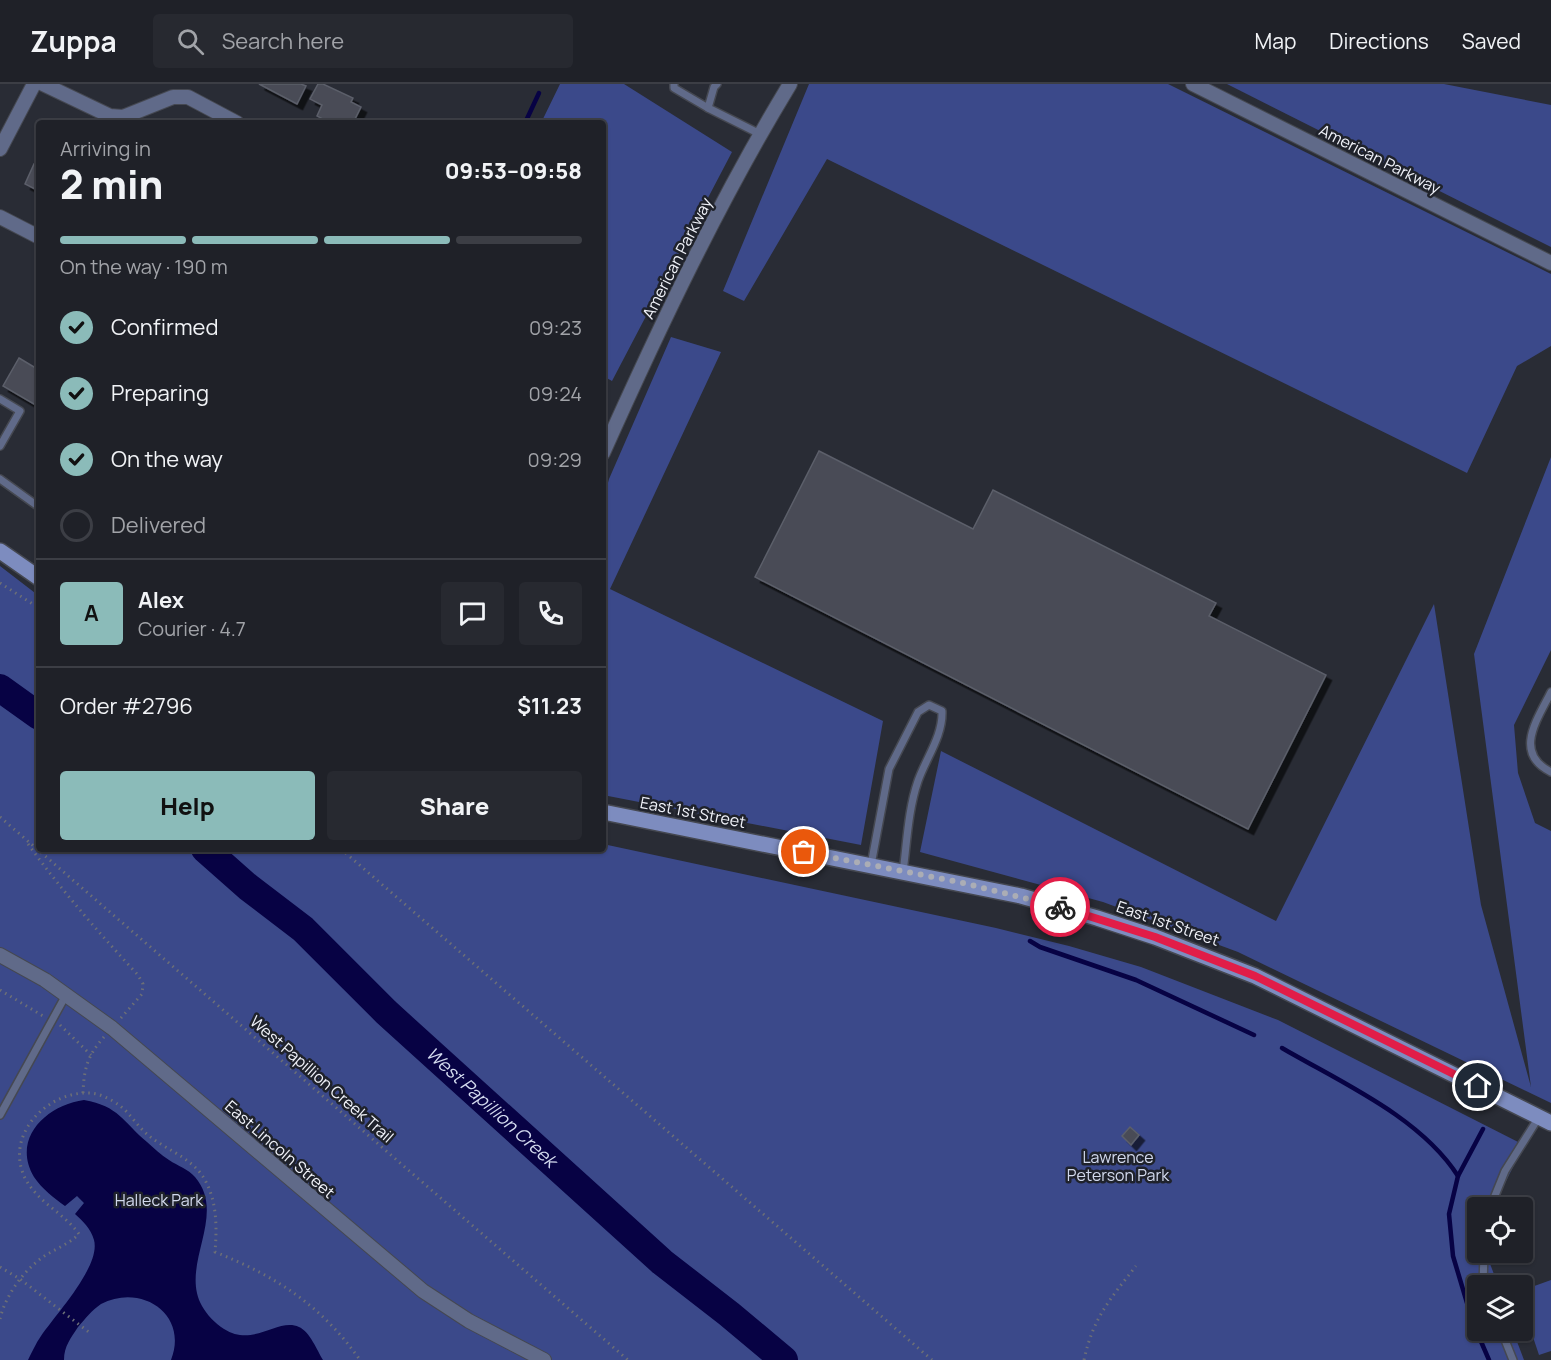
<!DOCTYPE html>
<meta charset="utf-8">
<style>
:root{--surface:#1f2128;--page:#272930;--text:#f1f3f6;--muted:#a1a3a8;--line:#3c3e45;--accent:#8bbbb9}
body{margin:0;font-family:Manrope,sans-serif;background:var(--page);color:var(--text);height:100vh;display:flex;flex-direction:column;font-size:22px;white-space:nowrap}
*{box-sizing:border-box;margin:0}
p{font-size:20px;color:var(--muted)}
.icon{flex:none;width:33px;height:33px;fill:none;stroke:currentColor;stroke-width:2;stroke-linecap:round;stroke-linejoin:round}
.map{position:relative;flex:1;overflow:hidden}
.details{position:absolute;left:36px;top:36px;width:570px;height:732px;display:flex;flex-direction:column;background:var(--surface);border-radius:6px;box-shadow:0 2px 4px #0004,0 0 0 2px var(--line)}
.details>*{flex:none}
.tools{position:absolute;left:1467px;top:1113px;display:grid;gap:12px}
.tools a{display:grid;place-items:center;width:66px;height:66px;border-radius:6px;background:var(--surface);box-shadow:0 2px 4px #0004,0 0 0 2px var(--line);font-size:30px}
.pin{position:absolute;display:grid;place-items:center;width:51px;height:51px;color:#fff;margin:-26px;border:3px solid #fff;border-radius:50%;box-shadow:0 2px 6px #0007}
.courier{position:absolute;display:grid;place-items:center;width:60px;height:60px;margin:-30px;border:4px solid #e11d48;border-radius:50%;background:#fff;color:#222;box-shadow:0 2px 8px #0007}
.head em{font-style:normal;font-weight:800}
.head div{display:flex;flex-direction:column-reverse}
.head{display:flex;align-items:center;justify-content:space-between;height:102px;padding:0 24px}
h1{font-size:39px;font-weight:800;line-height:45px}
.bar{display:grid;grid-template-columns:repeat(4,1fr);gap:9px 6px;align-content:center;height:72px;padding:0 24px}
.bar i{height:8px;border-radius:4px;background:var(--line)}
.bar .selected{background:var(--accent)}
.bar p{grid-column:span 4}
.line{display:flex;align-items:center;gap:15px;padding:0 24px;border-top:2px solid var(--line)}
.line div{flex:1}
.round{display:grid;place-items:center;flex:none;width:63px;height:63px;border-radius:6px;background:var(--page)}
ol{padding:0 24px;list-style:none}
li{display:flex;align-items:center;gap:18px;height:66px}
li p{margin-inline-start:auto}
li .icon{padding:6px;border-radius:50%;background:var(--accent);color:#111;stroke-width:4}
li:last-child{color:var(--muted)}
li i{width:33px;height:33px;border:3px solid var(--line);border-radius:50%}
.action{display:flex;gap:12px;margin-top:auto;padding:12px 24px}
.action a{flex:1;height:69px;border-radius:6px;background:var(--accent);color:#111;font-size:24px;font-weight:800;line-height:69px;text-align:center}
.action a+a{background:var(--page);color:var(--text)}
header{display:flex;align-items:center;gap:36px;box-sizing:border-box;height:84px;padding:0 30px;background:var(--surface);border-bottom:2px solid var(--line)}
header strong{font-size:28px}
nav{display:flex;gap:33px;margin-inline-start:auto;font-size:21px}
.search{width:420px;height:54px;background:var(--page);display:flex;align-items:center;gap:15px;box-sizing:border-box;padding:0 21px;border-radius:6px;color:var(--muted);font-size:22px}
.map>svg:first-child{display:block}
.green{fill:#3b498a}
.water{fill:#070244}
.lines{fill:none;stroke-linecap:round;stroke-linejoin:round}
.stream{stroke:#070244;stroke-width:4.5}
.river{stroke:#070244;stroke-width:28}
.building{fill:#484c56;stroke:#5c5f6a;stroke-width:1.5;filter:url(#shadow)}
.lane-casing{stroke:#454851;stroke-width:10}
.street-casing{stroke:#454851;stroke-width:16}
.secondary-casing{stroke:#454851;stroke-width:18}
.path{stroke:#6c6f77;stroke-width:3;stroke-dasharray:1.5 4.5;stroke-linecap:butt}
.lane{stroke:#606a89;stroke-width:7}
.street{stroke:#606a89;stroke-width:14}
.secondary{stroke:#7d8cbf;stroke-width:15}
.done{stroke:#abadb5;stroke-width:6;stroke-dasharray:0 10.8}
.route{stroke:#e11d48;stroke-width:8}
.labels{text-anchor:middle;stroke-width:5;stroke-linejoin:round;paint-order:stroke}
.street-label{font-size:16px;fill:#f1f3fa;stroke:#1f222b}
.park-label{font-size:16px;fill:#d2d9ed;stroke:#1f222b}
.water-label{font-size:18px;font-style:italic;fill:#d4dbef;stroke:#1f222b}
</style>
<header>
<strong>Zuppa</strong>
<div class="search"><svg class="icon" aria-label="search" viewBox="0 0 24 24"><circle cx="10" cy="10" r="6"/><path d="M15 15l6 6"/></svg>Search here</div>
<nav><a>Map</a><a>Directions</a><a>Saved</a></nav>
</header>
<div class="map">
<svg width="1551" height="1276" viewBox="0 0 1551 1276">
<defs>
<filter id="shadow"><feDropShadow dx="5.5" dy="5.5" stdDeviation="0" flood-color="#0009"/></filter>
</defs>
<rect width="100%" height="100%" fill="#292c35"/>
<g class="green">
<polygon points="560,0 624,0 732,68 612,297 603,292 603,39 541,39"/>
<polygon points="809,0 1168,0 1551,190 1551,262 1517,282 1467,389 827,75 744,217 723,207"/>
<polygon points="1227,0 1444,0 1551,21 1551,163"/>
<polygon points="671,253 721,268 610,505 883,637 861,761 603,711 603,417 609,395"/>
<polygon points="1551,373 1551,566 1514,641 1518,689 1535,739 1551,747 1551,1019 1238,868 1103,818 920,768 941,667 1276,837 1434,520 1481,821 1531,1003 1474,570"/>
<polygon points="0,482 39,512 39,765 603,765 603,760 996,844 1069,862 1141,883 1278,936 1524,1061 1493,1123 1478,1124 1478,1168 1486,1169 1498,1201 1478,1202 1478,1246 1513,1247 1524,1276 0,1276"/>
<polygon points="1551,1196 1551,1267 1539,1271 1523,1223 1523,1206"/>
</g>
<path class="water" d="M84 1016C119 1022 123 1038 147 1058 154 1064 161 1071 169 1076 178 1082 188 1085 195 1093 228 1132 179 1181 202 1222 207 1231 215 1239 224 1245 254 1264 278 1233 299 1243 310 1248 317 1266 323 1276H171C189 1230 141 1199 101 1220 92 1226 85 1235 78 1243 71 1254 64 1262 64 1276H28C32 1268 36 1259 41 1252 56 1230 101 1182 94 1156 91 1145 83 1137 75 1130L84 1119 77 1112 65 1122C54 1114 42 1105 34 1093 11 1054 47 1021 84 1016Z"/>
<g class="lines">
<g class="stream">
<polyline points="525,39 539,9"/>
<polyline points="1030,857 1040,863 1136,896 1254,951"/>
<path d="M1282 964C1342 999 1420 1033 1458 1092"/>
<polyline points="1483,1045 1458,1092 1449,1130 1453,1172 1473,1239 1489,1276"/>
</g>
<g class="river">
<polyline points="0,604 39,632"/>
<path id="s1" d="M205 765 248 803 303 845 386 928 662 1178 729 1230 784 1276"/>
</g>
</g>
<g class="building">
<polygon points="259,0 301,0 306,2 297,20"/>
<polygon points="318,0 323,0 353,14 351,18 361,23 353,39 330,39 317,32 322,21 310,15"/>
<polygon points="34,80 39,82 39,107 25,100"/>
<polygon points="19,274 39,286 39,323 3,302"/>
<polygon points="819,367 973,445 993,406 1216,519 1209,532 1326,591 1248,745 755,493"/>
<polygon points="1130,1043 1139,1051 1131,1061 1122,1052"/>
</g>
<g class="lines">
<g class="lane-casing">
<g id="lane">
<polyline points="674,0 674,4 708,24"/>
<polyline points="717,0 714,3 708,24 760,50"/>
<polyline points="0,315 20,327 0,362"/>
<polyline points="0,395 39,423"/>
<path d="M1551 608C1537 636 1513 669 1551 688"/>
<path d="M871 781 889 685 918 628 929 621 942 627C943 652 926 674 918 697 908 726 907 758 903 788"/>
<polyline points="0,1031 66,911"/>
<polyline points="1490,1124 1505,1087 1539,1033"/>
<polyline points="1483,1202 1484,1168"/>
<polyline points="1501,1246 1513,1276"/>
</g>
</g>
<g class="street-casing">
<g id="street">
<polyline points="43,0 110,32 123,33 173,13 188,13 237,39"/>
<polyline points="1193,0 1551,179"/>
<polyline points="0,65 34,0"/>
<polyline points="0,133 39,153"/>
<path d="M603 369C659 244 719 117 790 0"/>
<polyline points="0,871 45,896 112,944 423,1207 469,1237 544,1276"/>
</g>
</g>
<g class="secondary-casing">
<g id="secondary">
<polyline points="0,467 39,494"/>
<polyline points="603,728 1021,812 1097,834 1155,853 1255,892 1551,1039"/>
</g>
</g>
<g class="path">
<polyline points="0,499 39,524"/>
<polyline points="0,733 628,1276"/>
<path d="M28 760C62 807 99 849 138 891L143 900 142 910 120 935"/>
<polyline points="341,765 932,1276"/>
<polyline points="0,906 43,932"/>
<polyline points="60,941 91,971"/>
<path d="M83 1009C84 985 87 972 104 953"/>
<polyline points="0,1183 20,1195 90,1249"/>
<path d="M0 1235C5 1213 21 1190 39 1176 51 1166 67 1162 79 1150 64 1129 37 1118 25 1094 4 1051 47 1007 90 1009 99 1009 112 1016 119 1021 130 1029 137 1042 148 1051 166 1066 193 1074 205 1096 217 1118 217 1143 215 1168 276 1192 322 1222 360 1276"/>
<path d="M1084 1276C1093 1234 1110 1215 1136 1182"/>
</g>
<use href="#lane" class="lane"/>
<use href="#street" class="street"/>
<use href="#secondary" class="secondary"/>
</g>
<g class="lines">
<polyline class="done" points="804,768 959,798 1060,823"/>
<polyline class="route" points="1060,823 1155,853 1255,892 1478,1002"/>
</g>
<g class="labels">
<g class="street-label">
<text transform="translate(1380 75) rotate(27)" y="6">American Parkway</text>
<text transform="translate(677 174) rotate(-63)" y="6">American Parkway</text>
<text transform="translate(693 728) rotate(11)" y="6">East 1st Street</text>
<text transform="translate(1168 839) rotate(19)" y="6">East 1st Street</text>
<text transform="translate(322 995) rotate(41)" y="6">West Papillion Creek Trail</text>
<text transform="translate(280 1065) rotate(41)" y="6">East Lincoln Street</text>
</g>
<g class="park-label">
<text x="1118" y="1079">Lawrence<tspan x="1118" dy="18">Peterson Park</tspan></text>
<text x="159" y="1122">Halleck Park</text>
</g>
<g class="water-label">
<text dy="6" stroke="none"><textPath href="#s1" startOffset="386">West Papillion Creek</textPath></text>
</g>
</g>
</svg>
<div class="tools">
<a><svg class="icon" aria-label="locate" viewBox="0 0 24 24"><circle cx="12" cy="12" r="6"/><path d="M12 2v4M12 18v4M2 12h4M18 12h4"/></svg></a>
<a><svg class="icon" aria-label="layers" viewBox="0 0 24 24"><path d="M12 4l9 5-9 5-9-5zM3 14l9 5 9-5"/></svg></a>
</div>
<div class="pin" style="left:804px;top:768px;background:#ea580c"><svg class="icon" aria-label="bag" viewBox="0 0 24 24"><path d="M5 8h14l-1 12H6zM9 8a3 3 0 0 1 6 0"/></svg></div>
<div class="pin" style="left:1478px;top:1002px;background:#1f2937"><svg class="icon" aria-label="home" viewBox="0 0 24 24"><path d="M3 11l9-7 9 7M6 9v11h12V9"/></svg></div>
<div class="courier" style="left:1060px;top:823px"><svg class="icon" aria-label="bike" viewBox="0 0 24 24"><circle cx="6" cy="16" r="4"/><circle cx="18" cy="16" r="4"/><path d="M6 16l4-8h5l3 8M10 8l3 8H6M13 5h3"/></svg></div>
<section class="details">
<div class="head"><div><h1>2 min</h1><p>Arriving in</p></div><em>09:53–09:58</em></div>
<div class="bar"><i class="selected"></i><i class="selected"></i><i class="selected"></i><i></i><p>On the way · 190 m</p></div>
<ol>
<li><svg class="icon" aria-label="check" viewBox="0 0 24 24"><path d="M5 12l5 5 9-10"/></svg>Confirmed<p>09:23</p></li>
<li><svg class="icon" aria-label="check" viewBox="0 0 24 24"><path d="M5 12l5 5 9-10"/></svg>Preparing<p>09:24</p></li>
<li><svg class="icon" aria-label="check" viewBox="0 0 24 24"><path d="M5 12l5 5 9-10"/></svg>On the way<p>09:29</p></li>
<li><i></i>Delivered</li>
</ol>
<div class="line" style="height:108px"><b class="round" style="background:var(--accent);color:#111">A</b><div><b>Alex</b><p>Courier · 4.7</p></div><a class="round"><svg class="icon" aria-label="chat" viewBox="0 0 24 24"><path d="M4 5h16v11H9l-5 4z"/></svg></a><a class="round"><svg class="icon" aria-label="phone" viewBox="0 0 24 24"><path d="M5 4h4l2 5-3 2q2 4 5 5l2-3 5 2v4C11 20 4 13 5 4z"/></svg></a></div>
<div class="line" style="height:78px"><div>Order #2796</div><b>$11.23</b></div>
<div class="action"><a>Help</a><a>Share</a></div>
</section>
</div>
